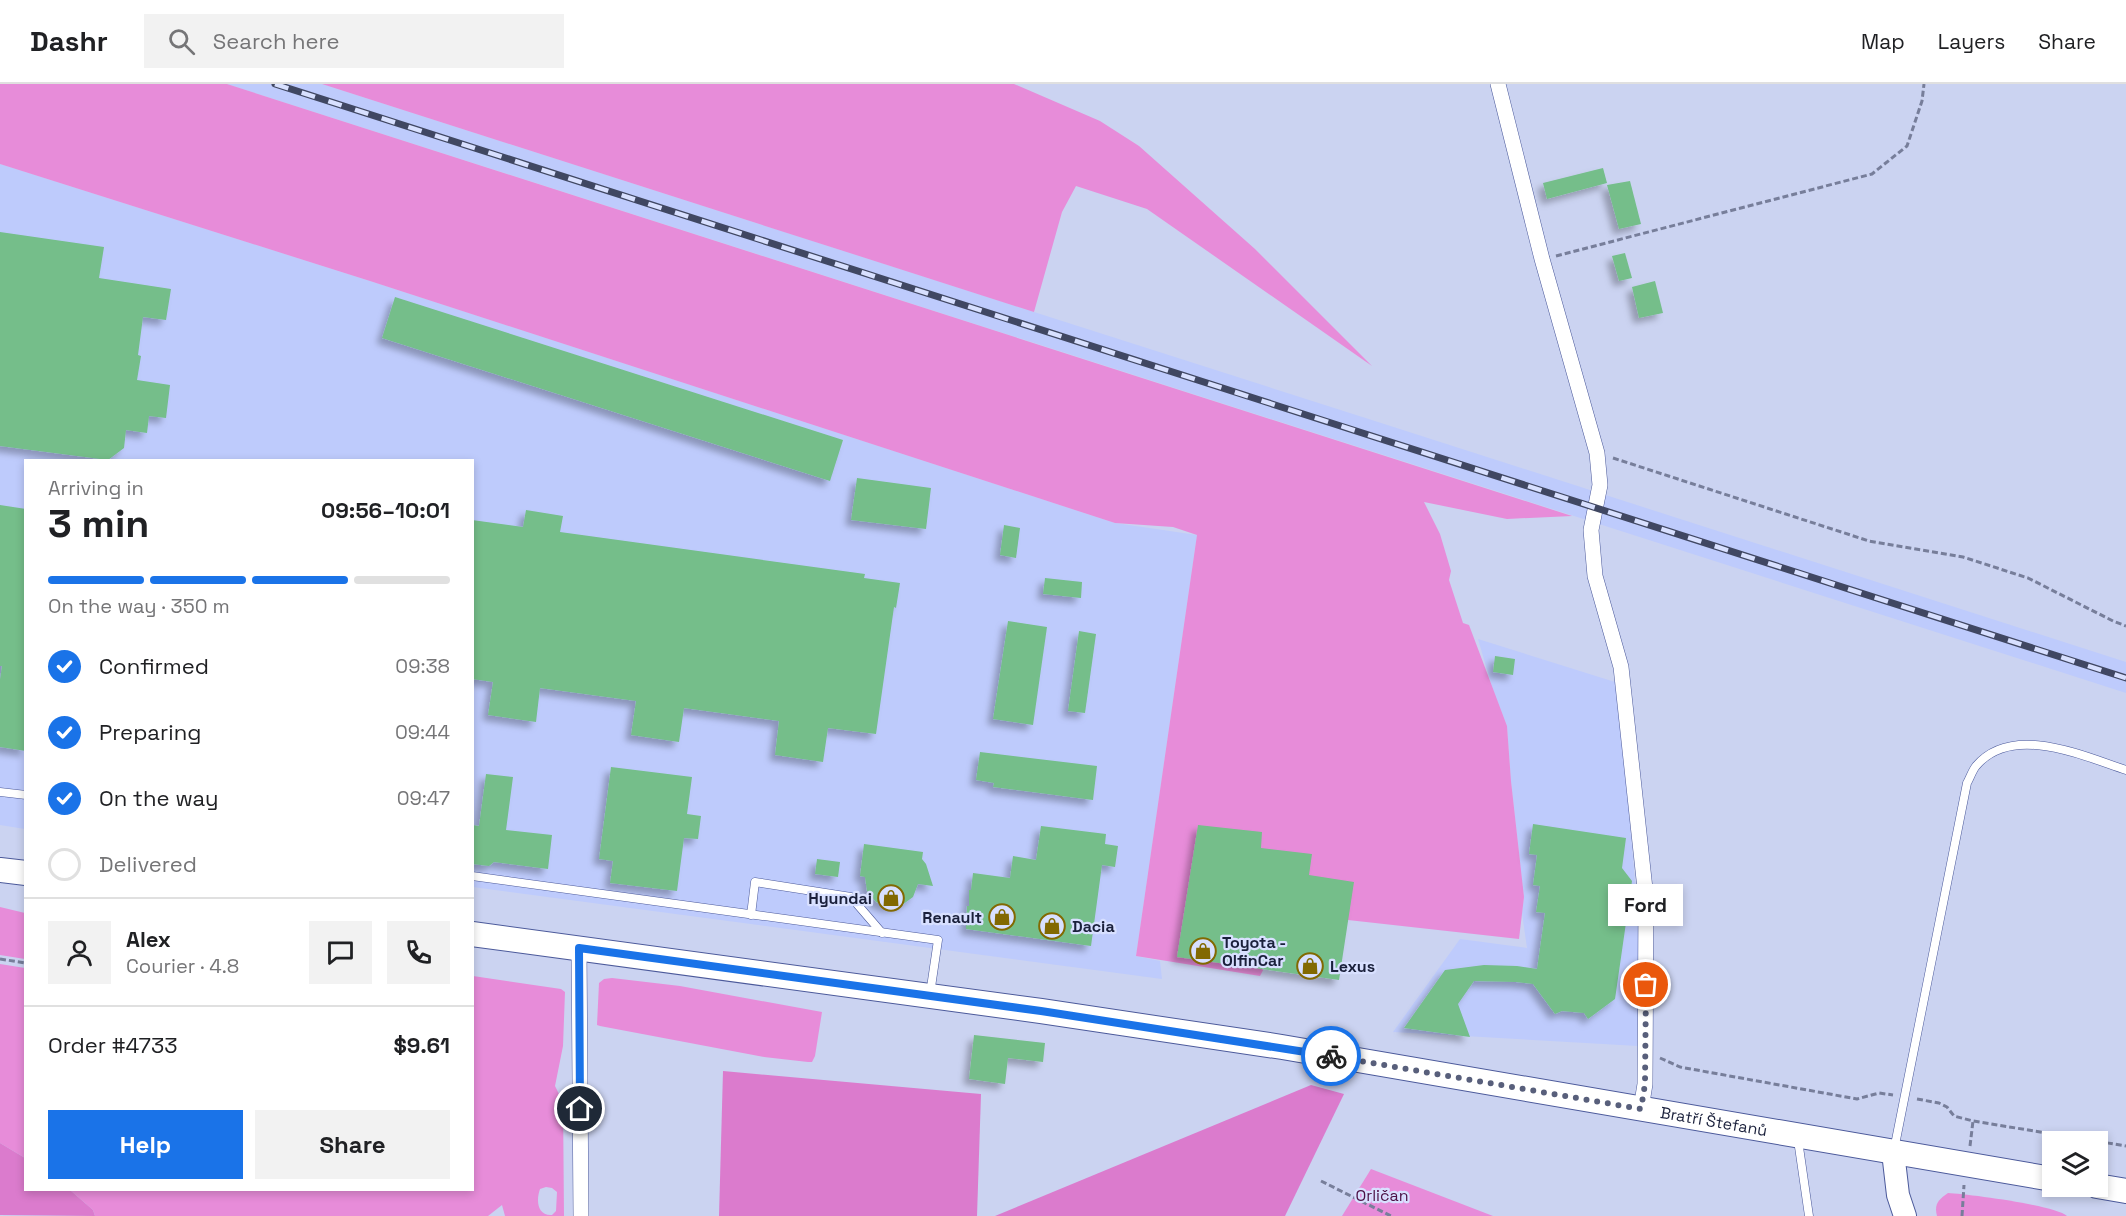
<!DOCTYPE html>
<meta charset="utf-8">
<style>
:root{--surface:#fff;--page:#f2f2f2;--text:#202124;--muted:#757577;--line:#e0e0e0;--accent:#1a73e8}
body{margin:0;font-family:"Space Grotesk",sans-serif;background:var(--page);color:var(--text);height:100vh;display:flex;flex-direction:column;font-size:22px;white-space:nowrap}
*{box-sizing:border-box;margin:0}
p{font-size:20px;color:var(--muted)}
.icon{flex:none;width:33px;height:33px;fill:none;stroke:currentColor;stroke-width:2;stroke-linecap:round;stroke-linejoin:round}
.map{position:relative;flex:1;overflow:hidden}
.panel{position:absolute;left:24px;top:375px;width:450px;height:732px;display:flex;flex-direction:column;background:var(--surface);border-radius:0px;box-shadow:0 3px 9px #0003}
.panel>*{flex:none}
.tools{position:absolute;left:2042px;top:1047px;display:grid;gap:12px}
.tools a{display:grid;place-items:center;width:66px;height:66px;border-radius:0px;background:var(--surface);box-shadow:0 3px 9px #0003;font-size:30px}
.pin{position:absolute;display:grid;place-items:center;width:51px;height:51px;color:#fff;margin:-26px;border:3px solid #fff;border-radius:50%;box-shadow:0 2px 6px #0007}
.courier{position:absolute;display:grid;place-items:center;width:60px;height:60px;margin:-30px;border:4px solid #1a73e8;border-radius:50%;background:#fff;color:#222;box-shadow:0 2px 8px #0007}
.bubble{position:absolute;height:42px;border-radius:0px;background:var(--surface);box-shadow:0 3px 9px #0003;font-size:20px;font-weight:800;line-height:42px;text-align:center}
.head em{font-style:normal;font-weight:800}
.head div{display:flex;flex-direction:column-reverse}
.head{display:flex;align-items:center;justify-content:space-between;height:102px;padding:0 24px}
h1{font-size:39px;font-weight:800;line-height:45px}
.bar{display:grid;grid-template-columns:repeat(4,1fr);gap:9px 6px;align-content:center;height:72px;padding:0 24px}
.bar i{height:8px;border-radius:4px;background:var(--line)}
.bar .active{background:var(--accent)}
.bar p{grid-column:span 4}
.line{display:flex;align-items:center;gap:15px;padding:0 24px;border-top:2px solid var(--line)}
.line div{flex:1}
.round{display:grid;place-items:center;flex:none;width:63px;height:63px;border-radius:0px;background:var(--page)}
ol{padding:0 24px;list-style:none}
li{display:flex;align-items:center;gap:18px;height:66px}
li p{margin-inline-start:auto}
li .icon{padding:6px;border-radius:50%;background:var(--accent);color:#fff;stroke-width:4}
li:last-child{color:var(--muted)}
li i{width:33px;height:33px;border:3px solid var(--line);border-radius:50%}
.action{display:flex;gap:12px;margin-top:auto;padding:12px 24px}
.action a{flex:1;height:69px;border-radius:0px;background:var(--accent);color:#fff;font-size:24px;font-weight:800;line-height:69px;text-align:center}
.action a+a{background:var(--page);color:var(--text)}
header{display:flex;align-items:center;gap:36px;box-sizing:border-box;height:84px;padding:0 30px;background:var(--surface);border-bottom:2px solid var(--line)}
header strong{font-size:28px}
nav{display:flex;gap:33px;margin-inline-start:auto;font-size:21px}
.search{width:420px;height:54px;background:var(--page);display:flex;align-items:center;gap:15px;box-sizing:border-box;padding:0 21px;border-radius:0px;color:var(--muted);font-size:22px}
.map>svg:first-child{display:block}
.built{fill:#becbfc}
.green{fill:#e78cd9;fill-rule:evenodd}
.forest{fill:#db7bcd}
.building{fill:#74be8a;filter:url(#shadow)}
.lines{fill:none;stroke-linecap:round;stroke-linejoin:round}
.lane-casing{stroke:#4c5a9b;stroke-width:9}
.street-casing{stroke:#4c5a9b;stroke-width:16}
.secondary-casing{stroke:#4c5a9b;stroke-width:24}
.primary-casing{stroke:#4c5a9b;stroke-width:26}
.path{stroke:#777e9a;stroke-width:3;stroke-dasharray:6 3;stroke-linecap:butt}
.lane{stroke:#fff;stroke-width:8}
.street{stroke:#fff;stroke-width:15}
.secondary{stroke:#fff;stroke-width:22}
.primary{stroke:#fff;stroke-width:24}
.rail-casing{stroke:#404762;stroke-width:7}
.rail{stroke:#d8e0ff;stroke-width:4.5;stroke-dasharray:14;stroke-linecap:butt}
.done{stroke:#585f7b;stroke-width:6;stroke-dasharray:0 10.8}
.route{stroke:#1a73e8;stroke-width:8}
.labels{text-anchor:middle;stroke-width:4.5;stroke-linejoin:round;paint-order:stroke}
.poi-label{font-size:16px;font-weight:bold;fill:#1a203b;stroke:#d8e0ff;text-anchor:start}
.street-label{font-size:16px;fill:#1a203b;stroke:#d8e0ff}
.park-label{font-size:16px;fill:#4c1045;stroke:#d8e0ff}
</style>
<header>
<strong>Dashr</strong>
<div class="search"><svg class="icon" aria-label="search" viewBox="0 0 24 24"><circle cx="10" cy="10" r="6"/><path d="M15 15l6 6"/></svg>Search here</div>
<nav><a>Map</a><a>Layers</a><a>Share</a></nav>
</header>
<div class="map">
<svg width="2126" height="1132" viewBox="0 0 2126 1132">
<defs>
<filter id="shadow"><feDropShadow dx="-5.5" dy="5.5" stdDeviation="3" flood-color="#0004"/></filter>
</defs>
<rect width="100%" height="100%" fill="#cbd3f1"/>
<g class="built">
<polygon points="227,0 322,0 1378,338 2126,578 2126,609"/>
<polygon points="0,80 370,197 1115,439 1197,451 1136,872 1160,877 1162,895 473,803 472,376 26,376 25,745 0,741"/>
<polygon points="1478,555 1615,598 1627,704 1639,846 1638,962 1393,948 1460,855 1527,864 1522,829 1524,813 1511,697 1507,642 1492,603"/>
</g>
<g class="green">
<polygon points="0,0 227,0 1572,432 1507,435 1424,418 1440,450 1451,487 1449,496 1463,539 1469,541 1507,642 1511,697 1524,813 1519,855 1348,836 1288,838 1260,892 1136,872 1197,451 1173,443 1115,439 370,197 0,80"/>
<polygon points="322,0 1014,0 1100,37 1139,62 1255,165 1372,282 1147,125 1076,102 1062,128 1034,228"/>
<polygon points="0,823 25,829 25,875 0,871"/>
<polygon points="0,880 25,884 25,1074 0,1059"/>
<path d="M473 892 561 905 565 908 563 962 555 1002 563 1018 564 1132H505L502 1121 488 1132H95L93 1126 70 1106H472ZM546 1103 552 1104 557 1108 556 1127 552 1131C537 1132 536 1116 540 1105Z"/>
<polygon points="612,894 680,902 822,928 815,972 812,978 808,978 764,973 600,942 597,941 599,899 604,895"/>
<polygon points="1371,1085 1493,1132 1342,1132"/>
<path d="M1948 1109C1967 1110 2055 1121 2067 1132H1937C1934 1120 1938 1116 1948 1109Z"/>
</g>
<g class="forest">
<polygon points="723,987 981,1010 977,1132 719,1132"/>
<polygon points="1311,1001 1344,1010 1285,1132 995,1132"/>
<polygon points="0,1059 25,1074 26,1106 70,1106 93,1126 95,1132 0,1131"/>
</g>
<g class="building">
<polygon points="1603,84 1607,99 1547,115 1543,99"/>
<polygon points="1630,97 1641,140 1619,145 1607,101"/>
<polygon points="0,148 104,163 99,194 171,205 166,236 143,233 138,271 141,272 137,296 170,301 166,334 149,332 147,349 126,346 124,364 108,376 0,362"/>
<polygon points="1625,169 1632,194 1619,197 1612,172"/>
<polygon points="1655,197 1663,229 1639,234 1632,203"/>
<polygon points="395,213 843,356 830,397 382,254"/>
<polygon points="857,394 931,404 926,445 851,436"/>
<polygon points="0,421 26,425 26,667 0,663 0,596 2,582 0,582"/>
<polygon points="526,426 563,432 560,448 865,490 864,494 900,499 896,524 894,523 876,650 828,644 823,678 775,671 779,637 684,624 679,658 631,651 636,617 540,604 536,638 488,631 493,598 472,595 472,436 523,443"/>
<polygon points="1004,441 1020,444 1016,474 1000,471"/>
<polygon points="1045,494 1082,498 1081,514 1043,510"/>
<polygon points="1008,537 1047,543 1033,641 993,635"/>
<polygon points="1079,547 1096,550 1085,629 1068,627"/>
<polygon points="1495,572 1515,575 1513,591 1493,588"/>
<polygon points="980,668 1097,682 1093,716 993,703 994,699 976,696"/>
<polygon points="611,683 692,693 687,730 701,732 698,755 684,754 677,807 610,799 613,777 599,775"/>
<polygon points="486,690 513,693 506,746 552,751 548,785 494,778 489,782 472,780 472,741 479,742"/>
<polygon points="1533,740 1626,754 1622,784 1632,797 1615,915 1588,935 1584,929 1562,927 1555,930 1533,900 1516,898 1474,897 1458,920 1470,953 1404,944 1445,886 1484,881 1517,882 1537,885 1545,829 1536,828 1540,802 1533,801 1537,771 1529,770"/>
<polygon points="1198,741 1262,748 1261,764 1312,770 1309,791 1354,798 1339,896 1177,873"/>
<polygon points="1041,742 1106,750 1105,760 1118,762 1115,783 1102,781 1091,862 966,845 967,822 969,822 969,806 971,806 973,789 1010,794 1013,772 1036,776"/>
<polygon points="864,760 923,768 922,775 926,780 933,802 918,800 913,813 902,821 888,823 876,818 867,807 865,793 860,792"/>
<polygon points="817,775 840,778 838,793 815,790"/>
<polygon points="974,951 1045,959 1043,978 1008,974 1005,1000 969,995"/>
</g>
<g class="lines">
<g class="lane-casing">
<g id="lane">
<polyline points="0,708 26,711"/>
<polyline points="472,792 938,856 930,910"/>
<polyline points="751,831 755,798 851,813 882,849"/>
<polyline points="1798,1056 1809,1132"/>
<path d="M1894 1066 1967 699C1970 694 1972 687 1976 682 2012 639 2083 672 2126 686"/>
</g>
</g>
<g class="street-casing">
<g id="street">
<polyline points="1498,0 1542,175 1597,369 1600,401 1591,446 1595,492 1621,583 1646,814 1645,1000 1641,1025"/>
<polyline points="579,864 581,1132"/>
</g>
</g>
<g class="secondary-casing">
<polyline id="secondary" points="1893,1068 1898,1111 1905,1132"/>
</g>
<g class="primary-casing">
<g id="primary">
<polyline points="0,786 26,789"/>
<path id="s1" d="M472 850 1041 927 1282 963 2052 1095"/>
<polyline points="2097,1102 2126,1107"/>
</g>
</g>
<g class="path">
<polyline points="1556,172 1872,90 1907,62 1922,17 1924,0"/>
<polyline points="1613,374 1869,457 1963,473 2028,494 2113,537 2126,542"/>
<polyline points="0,875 26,879"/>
<polyline points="1660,974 1680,983 1857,1015 1879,1009 1893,1011"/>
<polyline points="1917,1015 1939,1019 1947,1023 1954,1032 1973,1037 2126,1062"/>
<polyline points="1970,1062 1973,1037"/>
<polyline points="1321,1097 1391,1132"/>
<polyline points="1962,1132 1964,1101"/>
</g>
<use href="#lane" class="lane"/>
<use href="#street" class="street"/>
<use href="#secondary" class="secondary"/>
<use href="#primary" class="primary"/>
<g class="rail-casing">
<polyline id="rail" points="275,0 2126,594"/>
</g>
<use href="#rail" class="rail"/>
</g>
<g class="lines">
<polyline class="done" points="1331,972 1641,1025 1645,1000 1646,901"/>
<polyline class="route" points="580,1025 579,864 1041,927 1331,972"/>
</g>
<defs>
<g id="shop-ring" transform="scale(1.35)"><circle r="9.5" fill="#d8e0ff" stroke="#826902" stroke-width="1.5"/><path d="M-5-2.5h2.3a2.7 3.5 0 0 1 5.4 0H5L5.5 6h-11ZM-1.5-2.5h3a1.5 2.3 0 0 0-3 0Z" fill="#826902"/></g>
</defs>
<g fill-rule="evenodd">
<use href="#shop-ring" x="891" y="814"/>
<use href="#shop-ring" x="1002" y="833"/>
<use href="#shop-ring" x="1052" y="842"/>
<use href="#shop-ring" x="1203" y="867"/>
<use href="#shop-ring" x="1310" y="882"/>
</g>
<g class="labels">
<g class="poi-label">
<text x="872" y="820" text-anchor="end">Hyundai</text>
<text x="982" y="839" text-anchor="end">Renault</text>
<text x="1072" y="848">Dacia</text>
<text x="1222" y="864">Toyota -<tspan x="1222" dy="18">OlfinCar</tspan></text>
<text x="1330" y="888">Lexus</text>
</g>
<g class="street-label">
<text dy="6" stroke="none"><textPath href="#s1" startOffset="1256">Bratří Štefanů</textPath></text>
</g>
<g class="park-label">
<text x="1382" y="1117">Orličan</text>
</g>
</g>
</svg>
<div class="tools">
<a><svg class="icon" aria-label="layers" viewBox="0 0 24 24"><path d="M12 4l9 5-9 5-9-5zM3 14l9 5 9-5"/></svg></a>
</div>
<div class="pin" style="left:1646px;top:901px;background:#ea580c"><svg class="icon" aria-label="bag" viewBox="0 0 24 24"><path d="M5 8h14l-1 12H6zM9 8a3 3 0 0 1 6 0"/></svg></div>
<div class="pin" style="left:580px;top:1025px;background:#1f2937"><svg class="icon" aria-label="home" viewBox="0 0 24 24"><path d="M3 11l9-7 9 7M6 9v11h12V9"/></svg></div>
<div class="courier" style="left:1331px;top:972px"><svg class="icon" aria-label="bike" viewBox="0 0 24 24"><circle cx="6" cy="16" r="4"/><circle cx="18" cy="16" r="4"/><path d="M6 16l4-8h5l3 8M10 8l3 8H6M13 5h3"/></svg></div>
<div class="bubble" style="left:1608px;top:800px;width:75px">Ford</div>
<section class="panel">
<div class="head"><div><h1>3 min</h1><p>Arriving in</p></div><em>09:56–10:01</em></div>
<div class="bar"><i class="active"></i><i class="active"></i><i class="active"></i><i></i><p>On the way · 350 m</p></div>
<ol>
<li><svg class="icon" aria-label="check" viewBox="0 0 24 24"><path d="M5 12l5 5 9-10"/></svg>Confirmed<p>09:38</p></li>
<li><svg class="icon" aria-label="check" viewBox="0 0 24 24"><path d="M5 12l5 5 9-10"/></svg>Preparing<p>09:44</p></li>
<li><svg class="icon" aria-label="check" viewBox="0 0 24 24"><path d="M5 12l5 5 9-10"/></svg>On the way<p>09:47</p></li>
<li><i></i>Delivered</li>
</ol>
<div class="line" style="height:108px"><a class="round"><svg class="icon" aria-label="person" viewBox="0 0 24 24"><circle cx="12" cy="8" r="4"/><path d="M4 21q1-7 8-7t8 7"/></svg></a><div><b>Alex</b><p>Courier · 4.8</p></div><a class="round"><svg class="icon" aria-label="chat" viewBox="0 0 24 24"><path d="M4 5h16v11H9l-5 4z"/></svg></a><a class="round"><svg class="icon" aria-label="phone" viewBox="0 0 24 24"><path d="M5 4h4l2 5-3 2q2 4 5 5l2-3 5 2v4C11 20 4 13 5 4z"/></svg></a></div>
<div class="line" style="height:78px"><div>Order #4733</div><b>$9.61</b></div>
<div class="action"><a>Help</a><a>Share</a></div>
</section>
</div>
